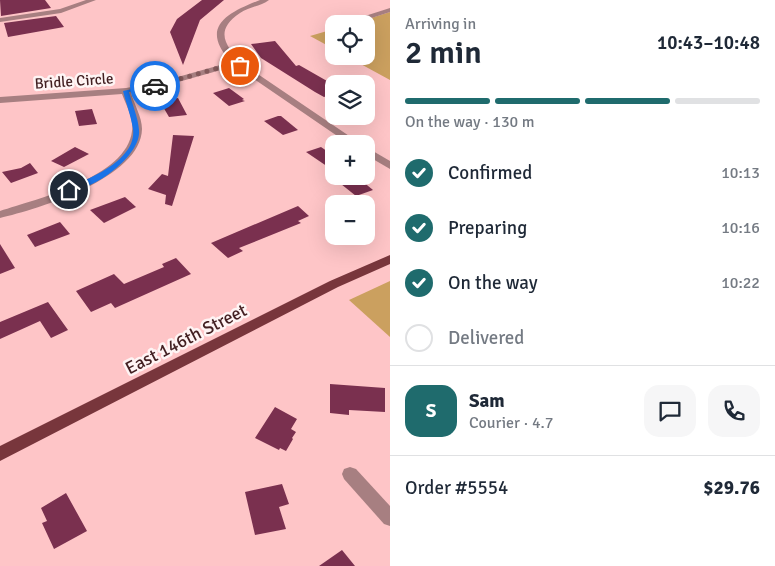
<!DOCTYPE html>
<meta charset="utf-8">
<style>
:root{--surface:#fff;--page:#f6f6f7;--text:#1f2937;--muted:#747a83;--line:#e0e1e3;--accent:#1f6b6d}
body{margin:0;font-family:Signika,sans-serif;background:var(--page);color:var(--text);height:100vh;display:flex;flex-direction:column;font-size:19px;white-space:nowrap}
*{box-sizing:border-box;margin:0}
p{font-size:16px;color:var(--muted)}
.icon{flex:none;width:28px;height:28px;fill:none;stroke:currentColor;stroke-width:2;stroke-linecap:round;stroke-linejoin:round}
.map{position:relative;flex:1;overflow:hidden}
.details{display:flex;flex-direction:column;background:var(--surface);width:385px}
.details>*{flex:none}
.buttons{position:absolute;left:325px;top:15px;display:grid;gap:10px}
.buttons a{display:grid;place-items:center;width:50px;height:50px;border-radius:10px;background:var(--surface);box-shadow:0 5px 20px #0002;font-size:25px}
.pin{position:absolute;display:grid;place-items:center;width:42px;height:42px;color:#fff;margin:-21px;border:2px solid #fff;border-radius:50%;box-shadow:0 1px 5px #0007}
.courier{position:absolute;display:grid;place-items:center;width:50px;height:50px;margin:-25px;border:4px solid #1a73e8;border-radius:50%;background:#fff;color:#222;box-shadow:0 1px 6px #0007}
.headline em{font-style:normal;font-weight:600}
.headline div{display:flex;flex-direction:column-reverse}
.headline{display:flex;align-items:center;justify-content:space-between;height:85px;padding:0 15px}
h1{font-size:32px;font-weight:600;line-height:38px}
.bar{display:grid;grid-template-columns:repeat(4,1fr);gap:8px 5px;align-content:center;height:60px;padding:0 15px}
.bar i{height:6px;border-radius:4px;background:var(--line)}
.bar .on{background:var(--accent)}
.bar p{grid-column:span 4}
.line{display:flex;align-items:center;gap:12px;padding:0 15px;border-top:1px solid var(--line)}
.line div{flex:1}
.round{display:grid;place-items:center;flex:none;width:52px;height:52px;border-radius:15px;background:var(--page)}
ol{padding:0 15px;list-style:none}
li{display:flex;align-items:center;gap:15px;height:55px}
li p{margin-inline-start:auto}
li .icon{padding:5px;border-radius:50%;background:var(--accent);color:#fff;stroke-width:4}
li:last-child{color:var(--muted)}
li i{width:28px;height:28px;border:2px solid var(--line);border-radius:50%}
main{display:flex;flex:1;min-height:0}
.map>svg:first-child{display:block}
.green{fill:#cba05f}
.building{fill:#7a304f}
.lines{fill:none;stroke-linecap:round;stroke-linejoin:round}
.minor{fill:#a77f81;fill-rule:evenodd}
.major{fill:#78363c;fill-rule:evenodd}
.route{fill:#1a73e8}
.done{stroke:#84595b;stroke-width:5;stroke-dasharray:0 9}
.labels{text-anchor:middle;stroke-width:5;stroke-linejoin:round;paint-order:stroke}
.far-street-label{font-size:15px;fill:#421f21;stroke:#fef4f4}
.street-label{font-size:18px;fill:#421f21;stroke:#fef4f4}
</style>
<main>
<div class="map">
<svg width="390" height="566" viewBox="0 0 390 566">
<rect width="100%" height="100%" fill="#fec5c7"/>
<g class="green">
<polygon points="390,12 390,80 346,56 366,56 366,24 352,24"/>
<polygon points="334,29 334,49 310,36"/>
<polygon points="390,281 390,337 349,300"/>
</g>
<g class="building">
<polygon points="0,0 45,0 51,8 1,16"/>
<polygon points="202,0 224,0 200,20 183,65 170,32 177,19"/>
<polygon points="56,16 64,27 8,37 4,23"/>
<polygon points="275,41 296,66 299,65 334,85 334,94 324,97 315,92 261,58 251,44"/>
<polygon points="229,88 244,99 242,100 245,101 229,106 213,93"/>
<polygon points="178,98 187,115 169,117 162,105 166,104 163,100"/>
<polygon points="92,109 97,124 79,126 75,111"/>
<polygon points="278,116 281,116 298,130 283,135 264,121"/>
<polygon points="173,135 194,136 172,206 165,204 166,195 148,189 162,174 168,176"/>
<polygon points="75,147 89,154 64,167 51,161"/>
<polygon points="321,147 334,156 334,171 306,152"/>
<polygon points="30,163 38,173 11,183 2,172 21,168"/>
<polygon points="331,176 356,176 373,190 356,196"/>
<polygon points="125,197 136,207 104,223 90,210"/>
<polygon points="298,206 309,216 298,221 301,223 239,248 243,251 228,258 211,243"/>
<polygon points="60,222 70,234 35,247 27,235"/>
<polygon points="0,244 15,268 0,274"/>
<polygon points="176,258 191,274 115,308 111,303 91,312 76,291 114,274 124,284 164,267 162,264"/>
<polygon points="48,302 68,330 51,338 40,321 0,339 0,322"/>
<polygon points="330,384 385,388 385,412 349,410 349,415 330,413"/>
<polygon points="275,407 297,419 291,429 296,432 292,438 293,439 286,451 280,448 279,450 255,438"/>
<polygon points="282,484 289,504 279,507 286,529 255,535 245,492"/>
<polygon points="66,493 87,531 54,549 42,523 47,521 41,508"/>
<polygon points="342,550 355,566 319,566"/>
</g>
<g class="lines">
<g class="minor">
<polygon points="86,0 96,0 61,13 0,22 0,18 60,9"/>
<path d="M260 0H269C261 6 249 7 240 13 213 31 226 47 243 64L361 144H349L235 66 164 86 131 93C134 104 142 117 142 129 141 178 38 209 0 218V211C37 199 127 177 132 131 134 119 126 105 122 94L0 103V97L126 88 160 82 231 62C199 27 227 13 260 0Z"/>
<polygon points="390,8 390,12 353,24 340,24"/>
<rect x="329" y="25" width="5" height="4"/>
<polygon points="366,147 390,161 390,169 366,155"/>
<polygon points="350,467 356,469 390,506 390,526 384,524 344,479 342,474 344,469"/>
</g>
<polygon class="major" points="390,255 390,264 338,287 0,461 0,446 330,281"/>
</g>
<path class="route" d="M155 84 157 87 129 92C132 104 138 117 139 130 142 156 90 193 67 191V188C89 179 137 160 133 129 131 116 126 103 123 91Z"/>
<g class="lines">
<polyline class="done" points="155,86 236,63 240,66"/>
</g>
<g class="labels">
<g class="far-street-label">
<text transform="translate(74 81) rotate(-4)" y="5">Bridle Circle</text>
</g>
<g class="street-label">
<text transform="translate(186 339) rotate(-27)" y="6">East 146th Street</text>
</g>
</g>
</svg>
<div class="buttons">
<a><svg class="icon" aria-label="locate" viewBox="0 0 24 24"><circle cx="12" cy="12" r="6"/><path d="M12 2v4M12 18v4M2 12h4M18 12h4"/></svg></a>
<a><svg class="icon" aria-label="layers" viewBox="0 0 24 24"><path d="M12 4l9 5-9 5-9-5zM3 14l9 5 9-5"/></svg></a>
<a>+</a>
<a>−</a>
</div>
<div class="pin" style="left:240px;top:66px;background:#ea580c"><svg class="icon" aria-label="bag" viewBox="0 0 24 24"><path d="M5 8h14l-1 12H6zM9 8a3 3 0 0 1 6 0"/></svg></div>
<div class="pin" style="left:69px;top:190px;background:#1f2937"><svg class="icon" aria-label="home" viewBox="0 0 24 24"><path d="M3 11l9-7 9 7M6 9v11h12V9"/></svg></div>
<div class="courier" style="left:155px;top:86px"><svg class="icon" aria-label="car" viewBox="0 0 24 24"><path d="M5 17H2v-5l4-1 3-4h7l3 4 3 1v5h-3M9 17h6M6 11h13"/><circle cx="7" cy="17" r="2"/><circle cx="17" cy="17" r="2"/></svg></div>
</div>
<section class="details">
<div class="headline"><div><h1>2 min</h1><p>Arriving in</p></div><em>10:43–10:48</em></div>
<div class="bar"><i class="on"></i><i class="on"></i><i class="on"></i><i></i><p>On the way · 130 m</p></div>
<ol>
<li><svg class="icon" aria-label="check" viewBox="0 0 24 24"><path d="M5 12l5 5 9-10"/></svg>Confirmed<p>10:13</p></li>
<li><svg class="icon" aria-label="check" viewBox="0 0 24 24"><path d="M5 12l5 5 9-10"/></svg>Preparing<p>10:16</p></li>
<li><svg class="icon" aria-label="check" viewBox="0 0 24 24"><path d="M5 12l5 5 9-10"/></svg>On the way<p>10:22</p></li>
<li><i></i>Delivered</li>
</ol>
<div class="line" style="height:90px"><b class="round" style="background:var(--accent);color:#fff">S</b><div><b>Sam</b><p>Courier · 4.7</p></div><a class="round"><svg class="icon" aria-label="chat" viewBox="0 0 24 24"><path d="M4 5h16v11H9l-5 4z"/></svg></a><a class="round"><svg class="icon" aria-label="phone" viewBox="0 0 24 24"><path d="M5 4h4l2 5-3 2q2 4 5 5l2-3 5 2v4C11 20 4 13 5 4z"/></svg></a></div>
<div class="line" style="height:65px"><div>Order #5554</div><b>$29.76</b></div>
</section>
</main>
